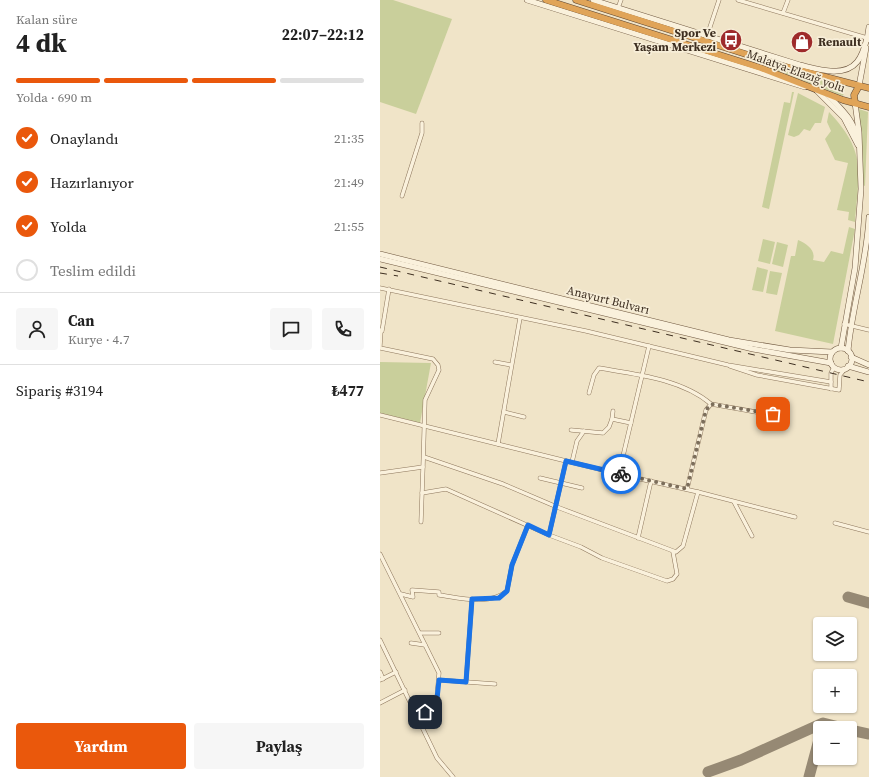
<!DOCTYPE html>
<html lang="tr">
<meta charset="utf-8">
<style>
:root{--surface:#fff;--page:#f6f6f6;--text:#222;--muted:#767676;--line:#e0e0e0;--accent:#ea580c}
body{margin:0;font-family:"Source Serif 4",serif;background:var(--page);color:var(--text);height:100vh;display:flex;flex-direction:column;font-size:15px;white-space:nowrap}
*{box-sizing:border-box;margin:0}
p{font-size:13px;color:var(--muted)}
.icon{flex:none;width:22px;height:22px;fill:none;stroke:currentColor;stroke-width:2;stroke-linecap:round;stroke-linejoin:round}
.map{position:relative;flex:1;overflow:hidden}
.details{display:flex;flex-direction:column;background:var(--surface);width:380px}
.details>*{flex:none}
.controls{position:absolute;left:433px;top:617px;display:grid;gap:8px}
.controls a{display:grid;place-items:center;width:44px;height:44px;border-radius:4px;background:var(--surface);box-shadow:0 1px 3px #0004;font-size:20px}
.pin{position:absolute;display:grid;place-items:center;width:34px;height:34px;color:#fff;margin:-17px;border-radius:8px;box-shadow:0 2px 6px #0006}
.courier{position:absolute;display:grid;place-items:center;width:40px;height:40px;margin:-20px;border:3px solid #1a73e8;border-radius:50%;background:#fff;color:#222;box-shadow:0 1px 5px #0007}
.head em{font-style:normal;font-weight:700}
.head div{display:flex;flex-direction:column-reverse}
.head{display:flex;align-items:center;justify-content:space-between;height:68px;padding:0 16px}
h1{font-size:26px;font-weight:700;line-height:30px}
.bar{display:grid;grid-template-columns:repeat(4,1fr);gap:6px 4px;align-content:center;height:48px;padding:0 16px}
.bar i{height:5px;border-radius:3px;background:var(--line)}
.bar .on{background:var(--accent)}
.bar p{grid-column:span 4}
.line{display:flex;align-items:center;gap:10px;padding:0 16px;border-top:1px solid var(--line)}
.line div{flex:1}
.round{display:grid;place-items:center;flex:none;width:42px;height:42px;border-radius:4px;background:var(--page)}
ol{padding:0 16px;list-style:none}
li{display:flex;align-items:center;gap:12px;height:44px}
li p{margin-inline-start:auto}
li .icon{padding:4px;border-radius:50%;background:var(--accent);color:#fff;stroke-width:4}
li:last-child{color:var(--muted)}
li i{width:22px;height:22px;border:2px solid var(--line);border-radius:50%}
.cta{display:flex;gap:8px;margin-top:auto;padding:8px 16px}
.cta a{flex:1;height:46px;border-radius:4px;background:var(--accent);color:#fff;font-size:16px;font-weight:700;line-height:46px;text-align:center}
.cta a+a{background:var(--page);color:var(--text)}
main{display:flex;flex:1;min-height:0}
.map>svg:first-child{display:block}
.green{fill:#c9cf9b}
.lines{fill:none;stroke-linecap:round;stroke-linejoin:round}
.taxiway{stroke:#968974;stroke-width:11}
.street-casing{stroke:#8d765c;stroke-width:4.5}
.secondary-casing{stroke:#6f573f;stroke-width:6}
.highway-casing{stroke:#5b4430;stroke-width:7}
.street{stroke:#faf1dc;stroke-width:3.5}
.secondary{stroke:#faf1dc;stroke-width:5}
.highway{stroke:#e0a458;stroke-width:6}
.rail{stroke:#3d2e20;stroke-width:1;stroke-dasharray:7 7;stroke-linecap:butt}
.done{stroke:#7c6e5b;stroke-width:4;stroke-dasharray:0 7.2}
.route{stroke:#1a73e8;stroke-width:5}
.labels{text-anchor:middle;stroke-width:3.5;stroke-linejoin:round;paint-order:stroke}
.poi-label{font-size:12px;font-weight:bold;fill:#3d2e20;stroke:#f7eed8;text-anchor:end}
.street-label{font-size:12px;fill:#3d2e20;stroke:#f7eed8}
</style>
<main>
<section class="details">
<div class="head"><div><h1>4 dk</h1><p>Kalan süre</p></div><em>22:07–22:12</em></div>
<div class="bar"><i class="on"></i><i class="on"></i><i class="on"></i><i></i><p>Yolda · 690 m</p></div>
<ol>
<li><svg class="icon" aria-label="check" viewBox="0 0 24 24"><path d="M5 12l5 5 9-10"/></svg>Onaylandı<p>21:35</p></li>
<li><svg class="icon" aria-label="check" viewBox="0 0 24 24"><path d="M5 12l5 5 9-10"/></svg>Hazırlanıyor<p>21:49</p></li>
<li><svg class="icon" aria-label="check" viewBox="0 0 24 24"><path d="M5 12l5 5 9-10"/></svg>Yolda<p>21:55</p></li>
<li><i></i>Teslim edildi</li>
</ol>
<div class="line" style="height:72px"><a class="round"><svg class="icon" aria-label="person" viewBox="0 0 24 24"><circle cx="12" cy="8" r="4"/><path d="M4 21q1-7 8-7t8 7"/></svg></a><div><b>Can</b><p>Kurye · 4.7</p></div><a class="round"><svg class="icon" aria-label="chat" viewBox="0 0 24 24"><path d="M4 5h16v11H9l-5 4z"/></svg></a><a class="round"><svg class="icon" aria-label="phone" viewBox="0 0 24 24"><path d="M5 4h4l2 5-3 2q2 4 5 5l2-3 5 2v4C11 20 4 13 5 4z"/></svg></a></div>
<div class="line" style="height:52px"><div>Sipariş #3194</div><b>₺477</b></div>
<div class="cta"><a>Yardım</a><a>Paylaş</a></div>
</section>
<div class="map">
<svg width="489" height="777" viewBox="0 0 489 777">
<rect width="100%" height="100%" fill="#f0e4c8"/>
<g class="green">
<polygon points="0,0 13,0 72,19 36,114 0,102"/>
<polygon points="386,64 466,85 463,96 386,66"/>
<polygon points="412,92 414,92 389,209 382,207 404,102 410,103"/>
<polygon points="418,93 445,107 441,123 435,123 430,131 424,129 419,135 414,137 408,135"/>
<polygon points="479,109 488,112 485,186 483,185"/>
<path d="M449 112C487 152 479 172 475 222L468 220 469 212 457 210 468 163 455 160 445 139 451 131 447 122Z"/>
<path d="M469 227 475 229 453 344 395 331 411 256H415L418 240C427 244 436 250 433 260L444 262 451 251 463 254Z"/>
<polygon points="383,239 395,242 390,264 378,261"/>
<polygon points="397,242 408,245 403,267 392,264"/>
<polygon points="377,267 388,270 383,292 372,290"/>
<polygon points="390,271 402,273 397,295 386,293"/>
<polygon points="0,362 51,363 40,423 0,413"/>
</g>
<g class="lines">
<g class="taxiway">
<polyline points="468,597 489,603"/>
<polyline points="470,730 489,734"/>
<polyline points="328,772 361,760 443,723 463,728"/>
<polyline points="429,777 440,736"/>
</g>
<g class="street-casing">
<g id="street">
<polyline points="358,0 487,38"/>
<polyline points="238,8 241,0"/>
<polyline points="403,13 408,0"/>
<polyline points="327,36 339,0"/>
<polyline points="22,196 42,133 42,123"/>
<polyline points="0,288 206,331 348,365 451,382"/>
<polyline points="464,324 489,330"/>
<polyline points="2,331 9,289"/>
<polyline points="0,346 1,330"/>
<polyline points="0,348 53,359 58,365 59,370 45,400 43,467 0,473"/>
<polyline points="115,362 131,365"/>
<polyline points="350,366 377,375 459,390 460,375 465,369"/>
<polyline points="451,389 451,373 454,367"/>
<path d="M209 393 214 375 219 368C255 374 302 379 331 404"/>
<polyline points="124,412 144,417"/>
<polyline points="0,415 247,476 318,492 415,517"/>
<polyline points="232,419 233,411"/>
<polyline points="191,430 223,433 229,427 232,419 251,423"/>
<polyline points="118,444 140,318"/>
<polyline points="44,457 123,484 177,507 296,552 303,546 318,492"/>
<polyline points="192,462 197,441 204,431"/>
<polyline points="239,473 269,346"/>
<polyline points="160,478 202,488"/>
<polyline points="307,489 326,410 331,404 393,415"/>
<polyline points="42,493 66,489 169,535 201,547 222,558 287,581 293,579 297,574 293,552"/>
<polyline points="354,502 372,536"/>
<polyline points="41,522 43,467"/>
<polyline points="455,523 489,532"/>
<polyline points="169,535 186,461"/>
<polyline points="258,538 271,481"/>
<polyline points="0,554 59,673 56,708 37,715"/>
<path d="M21 594 33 597 32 590 59 592V595C80 598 109 606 127 591L132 565 148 525"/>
<polyline points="40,633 59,633"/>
<polyline points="0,640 57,758 73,777"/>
<polyline points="31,643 45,645"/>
<polyline points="0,672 3,679"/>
<polyline points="0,680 16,672"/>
<polyline points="59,680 115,684"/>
<polyline points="86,682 92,599"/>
<polyline points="0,703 25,690"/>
</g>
</g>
<g class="secondary-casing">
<g id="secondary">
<polyline points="147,0 425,87"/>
<path d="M213 0 420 65C437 69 464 78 477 62 482 56 485 46 487 38"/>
<polyline points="487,40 489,27"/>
<polyline points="479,86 486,48"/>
<polyline points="437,91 464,118 478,145"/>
<path d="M448 95C458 106 475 120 476 137"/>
<polyline points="0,254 349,340 410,350 452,352"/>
<polyline points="0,259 373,349 451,363"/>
<polyline points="461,348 475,268 481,189 479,132 475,103"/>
<circle cx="461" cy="359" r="11"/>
<path d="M468 351C472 306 487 262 489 217"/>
<polyline points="471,357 489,365"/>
<polyline points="468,366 489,372"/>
</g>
</g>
<g class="highway-casing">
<g id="highway">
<polyline points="166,0 381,68 463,100 489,107"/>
<polyline points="196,0 403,66 489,88"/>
<polyline points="475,103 474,95 479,86"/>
</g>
</g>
<use href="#street" class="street"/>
<use href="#secondary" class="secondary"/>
<use href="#highway" class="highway"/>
<g class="rail">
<polyline points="0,267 489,382"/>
<polyline points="0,273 18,276"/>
</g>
</g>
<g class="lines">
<polyline class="done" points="241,474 307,489 326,410 331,404 393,414"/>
<polyline class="route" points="45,712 56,708 59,680 86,682 92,599 119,598 127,591 132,565 148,525 169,535 186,461 241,474"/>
</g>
<defs>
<g id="bus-disc" transform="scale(1.15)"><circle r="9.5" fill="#9e2a2b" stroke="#f7eed8"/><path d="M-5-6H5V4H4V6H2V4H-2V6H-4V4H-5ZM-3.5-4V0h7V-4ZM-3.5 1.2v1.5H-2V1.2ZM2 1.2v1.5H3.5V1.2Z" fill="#fff"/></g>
<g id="shop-disc" transform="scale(1.15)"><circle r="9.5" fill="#9e2a2b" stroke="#f7eed8"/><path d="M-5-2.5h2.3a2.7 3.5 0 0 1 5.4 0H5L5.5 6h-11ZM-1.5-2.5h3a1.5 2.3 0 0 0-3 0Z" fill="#fff"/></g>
</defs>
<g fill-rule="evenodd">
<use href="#bus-disc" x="351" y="40"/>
<use href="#shop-disc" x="422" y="42"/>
</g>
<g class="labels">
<g class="poi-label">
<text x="336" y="37">Spor Ve<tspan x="336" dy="14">Yaşam Merkezi</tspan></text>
<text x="438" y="46" text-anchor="start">Renault</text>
</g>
<g class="street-label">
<text transform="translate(416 71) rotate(20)" y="4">Malatya-Elazığ yolu</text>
<text transform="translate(228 300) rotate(14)" y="4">Anayurt Bulvarı</text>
</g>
</g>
</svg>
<div class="controls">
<a><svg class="icon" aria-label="layers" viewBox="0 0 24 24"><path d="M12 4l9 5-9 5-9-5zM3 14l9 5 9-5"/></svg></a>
<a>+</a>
<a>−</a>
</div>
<div class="pin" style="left:393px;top:414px;background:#ea580c"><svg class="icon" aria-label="bag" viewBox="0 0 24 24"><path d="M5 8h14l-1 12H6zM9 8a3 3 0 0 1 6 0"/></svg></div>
<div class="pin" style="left:45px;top:712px;background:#1f2937"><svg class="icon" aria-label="home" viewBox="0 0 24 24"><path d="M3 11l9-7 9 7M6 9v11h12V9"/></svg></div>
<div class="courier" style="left:241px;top:474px"><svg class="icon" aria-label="bike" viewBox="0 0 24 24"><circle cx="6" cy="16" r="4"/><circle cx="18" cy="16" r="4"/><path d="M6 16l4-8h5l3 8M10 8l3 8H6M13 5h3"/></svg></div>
</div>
</main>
